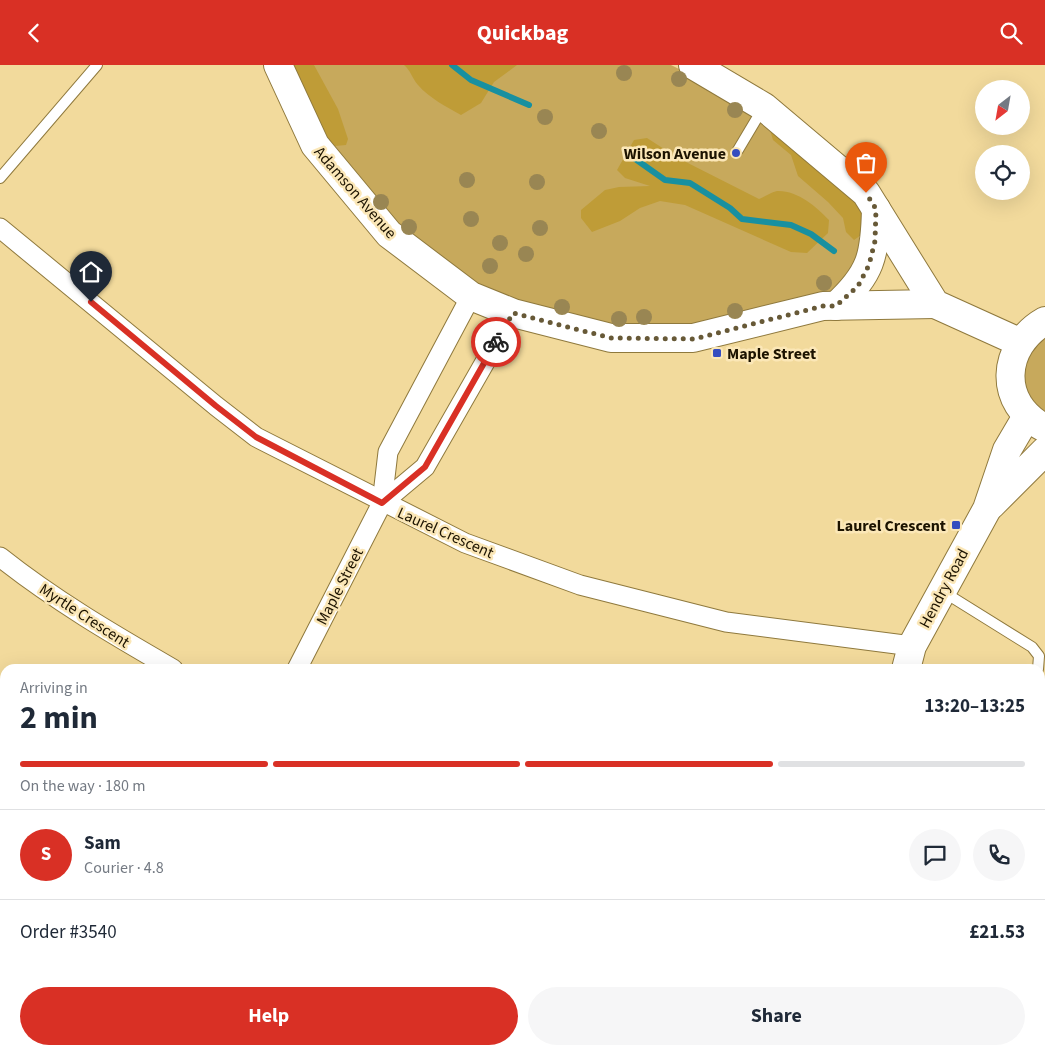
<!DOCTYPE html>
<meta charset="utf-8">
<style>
:root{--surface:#fff;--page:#f6f6f7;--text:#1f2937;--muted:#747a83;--line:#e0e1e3;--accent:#d93025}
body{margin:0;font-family:"Source Sans 3",sans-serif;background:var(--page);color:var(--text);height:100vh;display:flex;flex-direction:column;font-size:19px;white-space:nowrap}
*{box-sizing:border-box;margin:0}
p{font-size:16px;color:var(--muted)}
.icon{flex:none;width:28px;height:28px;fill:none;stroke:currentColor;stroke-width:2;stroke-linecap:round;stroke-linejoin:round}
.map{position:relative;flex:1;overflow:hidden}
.panel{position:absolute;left:0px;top:599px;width:1045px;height:391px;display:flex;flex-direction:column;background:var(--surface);border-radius:15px 15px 0 0;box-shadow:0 5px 20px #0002}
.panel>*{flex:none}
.needle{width:32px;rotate:211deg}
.controls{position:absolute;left:975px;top:15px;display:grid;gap:10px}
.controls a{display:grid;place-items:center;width:55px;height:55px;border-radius:50%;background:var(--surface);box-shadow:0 5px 20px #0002;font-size:25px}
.pin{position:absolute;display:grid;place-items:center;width:42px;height:42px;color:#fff;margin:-51px -21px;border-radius:50% 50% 50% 0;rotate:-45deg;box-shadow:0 0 5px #0007}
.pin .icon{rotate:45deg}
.courier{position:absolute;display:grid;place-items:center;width:50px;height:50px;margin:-25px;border:4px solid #d93025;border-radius:50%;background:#fff;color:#222;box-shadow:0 1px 6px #0007}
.headline em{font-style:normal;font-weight:700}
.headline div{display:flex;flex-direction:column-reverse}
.headline{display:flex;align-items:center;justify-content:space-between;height:85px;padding:0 20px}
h1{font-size:32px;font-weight:700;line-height:38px}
.bar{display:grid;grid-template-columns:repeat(4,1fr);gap:8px 5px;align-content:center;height:60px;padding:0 20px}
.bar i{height:6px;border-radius:4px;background:var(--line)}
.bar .current{background:var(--accent)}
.bar p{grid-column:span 4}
.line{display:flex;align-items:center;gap:12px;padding:0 20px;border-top:1px solid var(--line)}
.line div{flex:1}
.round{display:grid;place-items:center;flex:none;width:52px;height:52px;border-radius:26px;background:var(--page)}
.button{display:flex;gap:10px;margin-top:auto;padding:10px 20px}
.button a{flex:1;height:58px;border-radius:30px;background:var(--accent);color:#fff;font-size:20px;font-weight:700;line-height:58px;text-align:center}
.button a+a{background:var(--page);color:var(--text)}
header{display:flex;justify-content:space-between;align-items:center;height:65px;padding:0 20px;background:var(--accent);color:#fff;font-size:22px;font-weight:700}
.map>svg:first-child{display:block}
.built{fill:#e7cc87}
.green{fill:#c7a95c}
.forest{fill:#bf9c37}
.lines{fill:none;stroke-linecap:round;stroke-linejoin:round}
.stream{stroke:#1890a0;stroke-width:6}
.lane-casing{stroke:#8f793d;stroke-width:12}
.street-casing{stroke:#8f793d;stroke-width:21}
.secondary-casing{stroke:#8f793d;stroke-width:30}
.lane{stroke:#fff;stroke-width:10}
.street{stroke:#fff;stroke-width:19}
.secondary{stroke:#fff;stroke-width:28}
.tree{fill:#998653}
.done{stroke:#675937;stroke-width:5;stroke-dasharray:0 9}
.route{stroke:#d93025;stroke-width:6}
.poi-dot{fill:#354dbf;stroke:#fbe7b7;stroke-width:2}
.labels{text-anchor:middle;stroke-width:5;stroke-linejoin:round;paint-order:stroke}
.poi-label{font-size:16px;font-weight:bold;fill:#1c1300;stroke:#fbe7b7;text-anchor:end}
.street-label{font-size:16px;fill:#1c1300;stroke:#fbe7b7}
</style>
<header><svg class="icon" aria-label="back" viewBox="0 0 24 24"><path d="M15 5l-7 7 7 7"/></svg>Quickbag<svg class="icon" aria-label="search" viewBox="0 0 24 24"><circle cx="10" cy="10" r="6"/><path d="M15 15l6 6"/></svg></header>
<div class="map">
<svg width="1045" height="989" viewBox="0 0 1045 989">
<rect width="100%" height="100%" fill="#f2da9c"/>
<polygon class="built" points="0,906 5,908 5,985 171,985 180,989 0,989"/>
<g class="green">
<polygon points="285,0 671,0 709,19 791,74 859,169 859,193 836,225 745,255 678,267 596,263 492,232 399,160 322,76"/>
<path d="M1045 269V346C1026 335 1017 306 1028 287 1032 280 1040 274 1045 269Z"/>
<polygon points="0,835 5,838 5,908 0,906"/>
<polygon points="171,985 255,985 252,989 180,989"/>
</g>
<g class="forest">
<polygon points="289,0 314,0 338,44 348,74 346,80 335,81 327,75"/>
<path d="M404 0H517L494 17 481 38 461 50C447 42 429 33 418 20 412 13 411 6 404 0Z"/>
<polygon points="770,65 863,142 867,166 854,175 846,167 843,153 828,137 798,111 791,90 773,75"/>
<path d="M647 73 678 93 759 134C764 132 772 127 777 126 797 125 817 142 829 155L828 168 807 188 791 187 685 140 660 136 640 143 620 156 592 167 581 153V145L605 125 619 122 650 121 625 113 617 105 634 75Z"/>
</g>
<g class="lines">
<g class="stream">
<polyline points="452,0 471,15 529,40"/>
<polyline points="631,91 665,115 690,118 730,143 742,154 791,160 811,169 834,186"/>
</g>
<g class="lane-casing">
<g id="lane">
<polyline points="738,85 763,43"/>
<polyline points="0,113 97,0"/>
<polyline points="942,526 1032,582 1039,591 1038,604"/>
<polyline points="116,985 125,989"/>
<polyline points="14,989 16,985"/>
</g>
</g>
<g class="street-casing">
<g id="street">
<polyline points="0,163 216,341 256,372 465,478 580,520 726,557 912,581"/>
<polyline points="382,438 425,402 513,248"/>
<path d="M0 492C54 535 114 570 173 604"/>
<polyline points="297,604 382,438 388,387 471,231"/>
<polyline points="0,701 5,696"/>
<polyline points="1040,841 1045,844"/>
<polyline points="274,989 276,985"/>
</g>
</g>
<g class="secondary-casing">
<g id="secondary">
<polyline points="278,0 315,80 389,169 471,231 513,248 611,273 693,273 823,241 935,239"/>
<polyline points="693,0 764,42 866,128 935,239 1019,277"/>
<path d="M836 241C871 209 875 191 876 144"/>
<path d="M1045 256C1001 281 997 339 1045 363"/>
<polyline points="991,440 1045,386"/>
<polyline points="906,604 912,581 987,444 1007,385 1027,351"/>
<polyline points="0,808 5,810"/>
<polyline points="377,985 385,989"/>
<polyline points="841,989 841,985"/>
</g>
</g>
<use href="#lane" class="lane"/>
<use href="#street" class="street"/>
<use href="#secondary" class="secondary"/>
</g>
<g class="tree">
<circle cx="624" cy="8" r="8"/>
<circle cx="679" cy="14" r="8"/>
<circle cx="735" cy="45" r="8"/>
<circle cx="545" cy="52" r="8"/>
<circle cx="599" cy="66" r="8"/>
<circle cx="467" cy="115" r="8"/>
<circle cx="537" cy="117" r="8"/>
<circle cx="381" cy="137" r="8"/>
<circle cx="471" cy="154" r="8"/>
<circle cx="409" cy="162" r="8"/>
<circle cx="540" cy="163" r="8"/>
<circle cx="500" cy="178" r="8"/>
<circle cx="526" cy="189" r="8"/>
<circle cx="490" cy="201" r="8"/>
<circle cx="824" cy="218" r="8"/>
<circle cx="562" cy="242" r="8"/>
<circle cx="735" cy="246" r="8"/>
<circle cx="644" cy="252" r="8"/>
<circle cx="619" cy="254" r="8"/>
</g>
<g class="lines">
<polyline class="done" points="496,277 513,248 611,273 694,274 823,241 836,241 858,221 869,200 875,176 876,144 866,128"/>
<polyline class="route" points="91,237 216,341 256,372 382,438 425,402 496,277"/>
</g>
<g class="poi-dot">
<circle cx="736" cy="88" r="5"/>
<rect x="712" y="283" width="10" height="10" rx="2.5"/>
<rect x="951" y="455" width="10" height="10" rx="2.5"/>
</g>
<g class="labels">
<g class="poi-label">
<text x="726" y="94">Wilson Avenue</text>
<text x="727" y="294" text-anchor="start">Maple Street</text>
<text x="946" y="466">Laurel Crescent</text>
</g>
<g class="street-label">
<text transform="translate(356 127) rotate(49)" y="6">Adamson Avenue</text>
<text transform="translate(446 467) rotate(24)" y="6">Laurel Crescent</text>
<text transform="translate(339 521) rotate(-63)" y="6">Maple Street</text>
<text transform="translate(943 523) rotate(-62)" y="6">Hendry Road</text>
<text transform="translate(85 550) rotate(33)" y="6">Myrtle Crescent</text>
</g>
</g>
</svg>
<div class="controls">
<a><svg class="needle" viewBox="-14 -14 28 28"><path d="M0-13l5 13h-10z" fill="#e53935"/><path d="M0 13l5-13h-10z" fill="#747a83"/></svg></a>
<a><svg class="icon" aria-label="locate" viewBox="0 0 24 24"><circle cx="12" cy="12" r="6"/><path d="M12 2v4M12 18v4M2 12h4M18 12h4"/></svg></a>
</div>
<div class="pin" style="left:866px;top:128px;background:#ea580c"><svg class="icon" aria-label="bag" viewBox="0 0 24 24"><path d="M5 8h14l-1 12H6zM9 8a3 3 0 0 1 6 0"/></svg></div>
<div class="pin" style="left:91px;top:237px;background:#1f2937"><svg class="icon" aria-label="home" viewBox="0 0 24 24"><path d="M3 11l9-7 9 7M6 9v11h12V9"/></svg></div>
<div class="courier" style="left:496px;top:277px"><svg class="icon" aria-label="bike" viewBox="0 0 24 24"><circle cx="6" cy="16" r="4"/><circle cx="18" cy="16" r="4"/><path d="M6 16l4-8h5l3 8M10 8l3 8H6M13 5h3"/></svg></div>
<section class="panel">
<div class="headline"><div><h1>2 min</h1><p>Arriving in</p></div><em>13:20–13:25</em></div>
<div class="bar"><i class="current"></i><i class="current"></i><i class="current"></i><i></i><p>On the way · 180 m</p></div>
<div class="line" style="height:90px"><b class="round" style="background:var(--accent);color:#fff">S</b><div><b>Sam</b><p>Courier · 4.8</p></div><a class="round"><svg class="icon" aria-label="chat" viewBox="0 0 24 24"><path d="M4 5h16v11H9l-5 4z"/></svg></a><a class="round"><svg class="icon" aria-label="phone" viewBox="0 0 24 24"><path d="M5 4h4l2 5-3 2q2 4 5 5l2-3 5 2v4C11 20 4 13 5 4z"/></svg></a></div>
<div class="line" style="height:65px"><div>Order #3540</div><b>£21.53</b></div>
<div class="button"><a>Help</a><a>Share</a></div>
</section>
</div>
